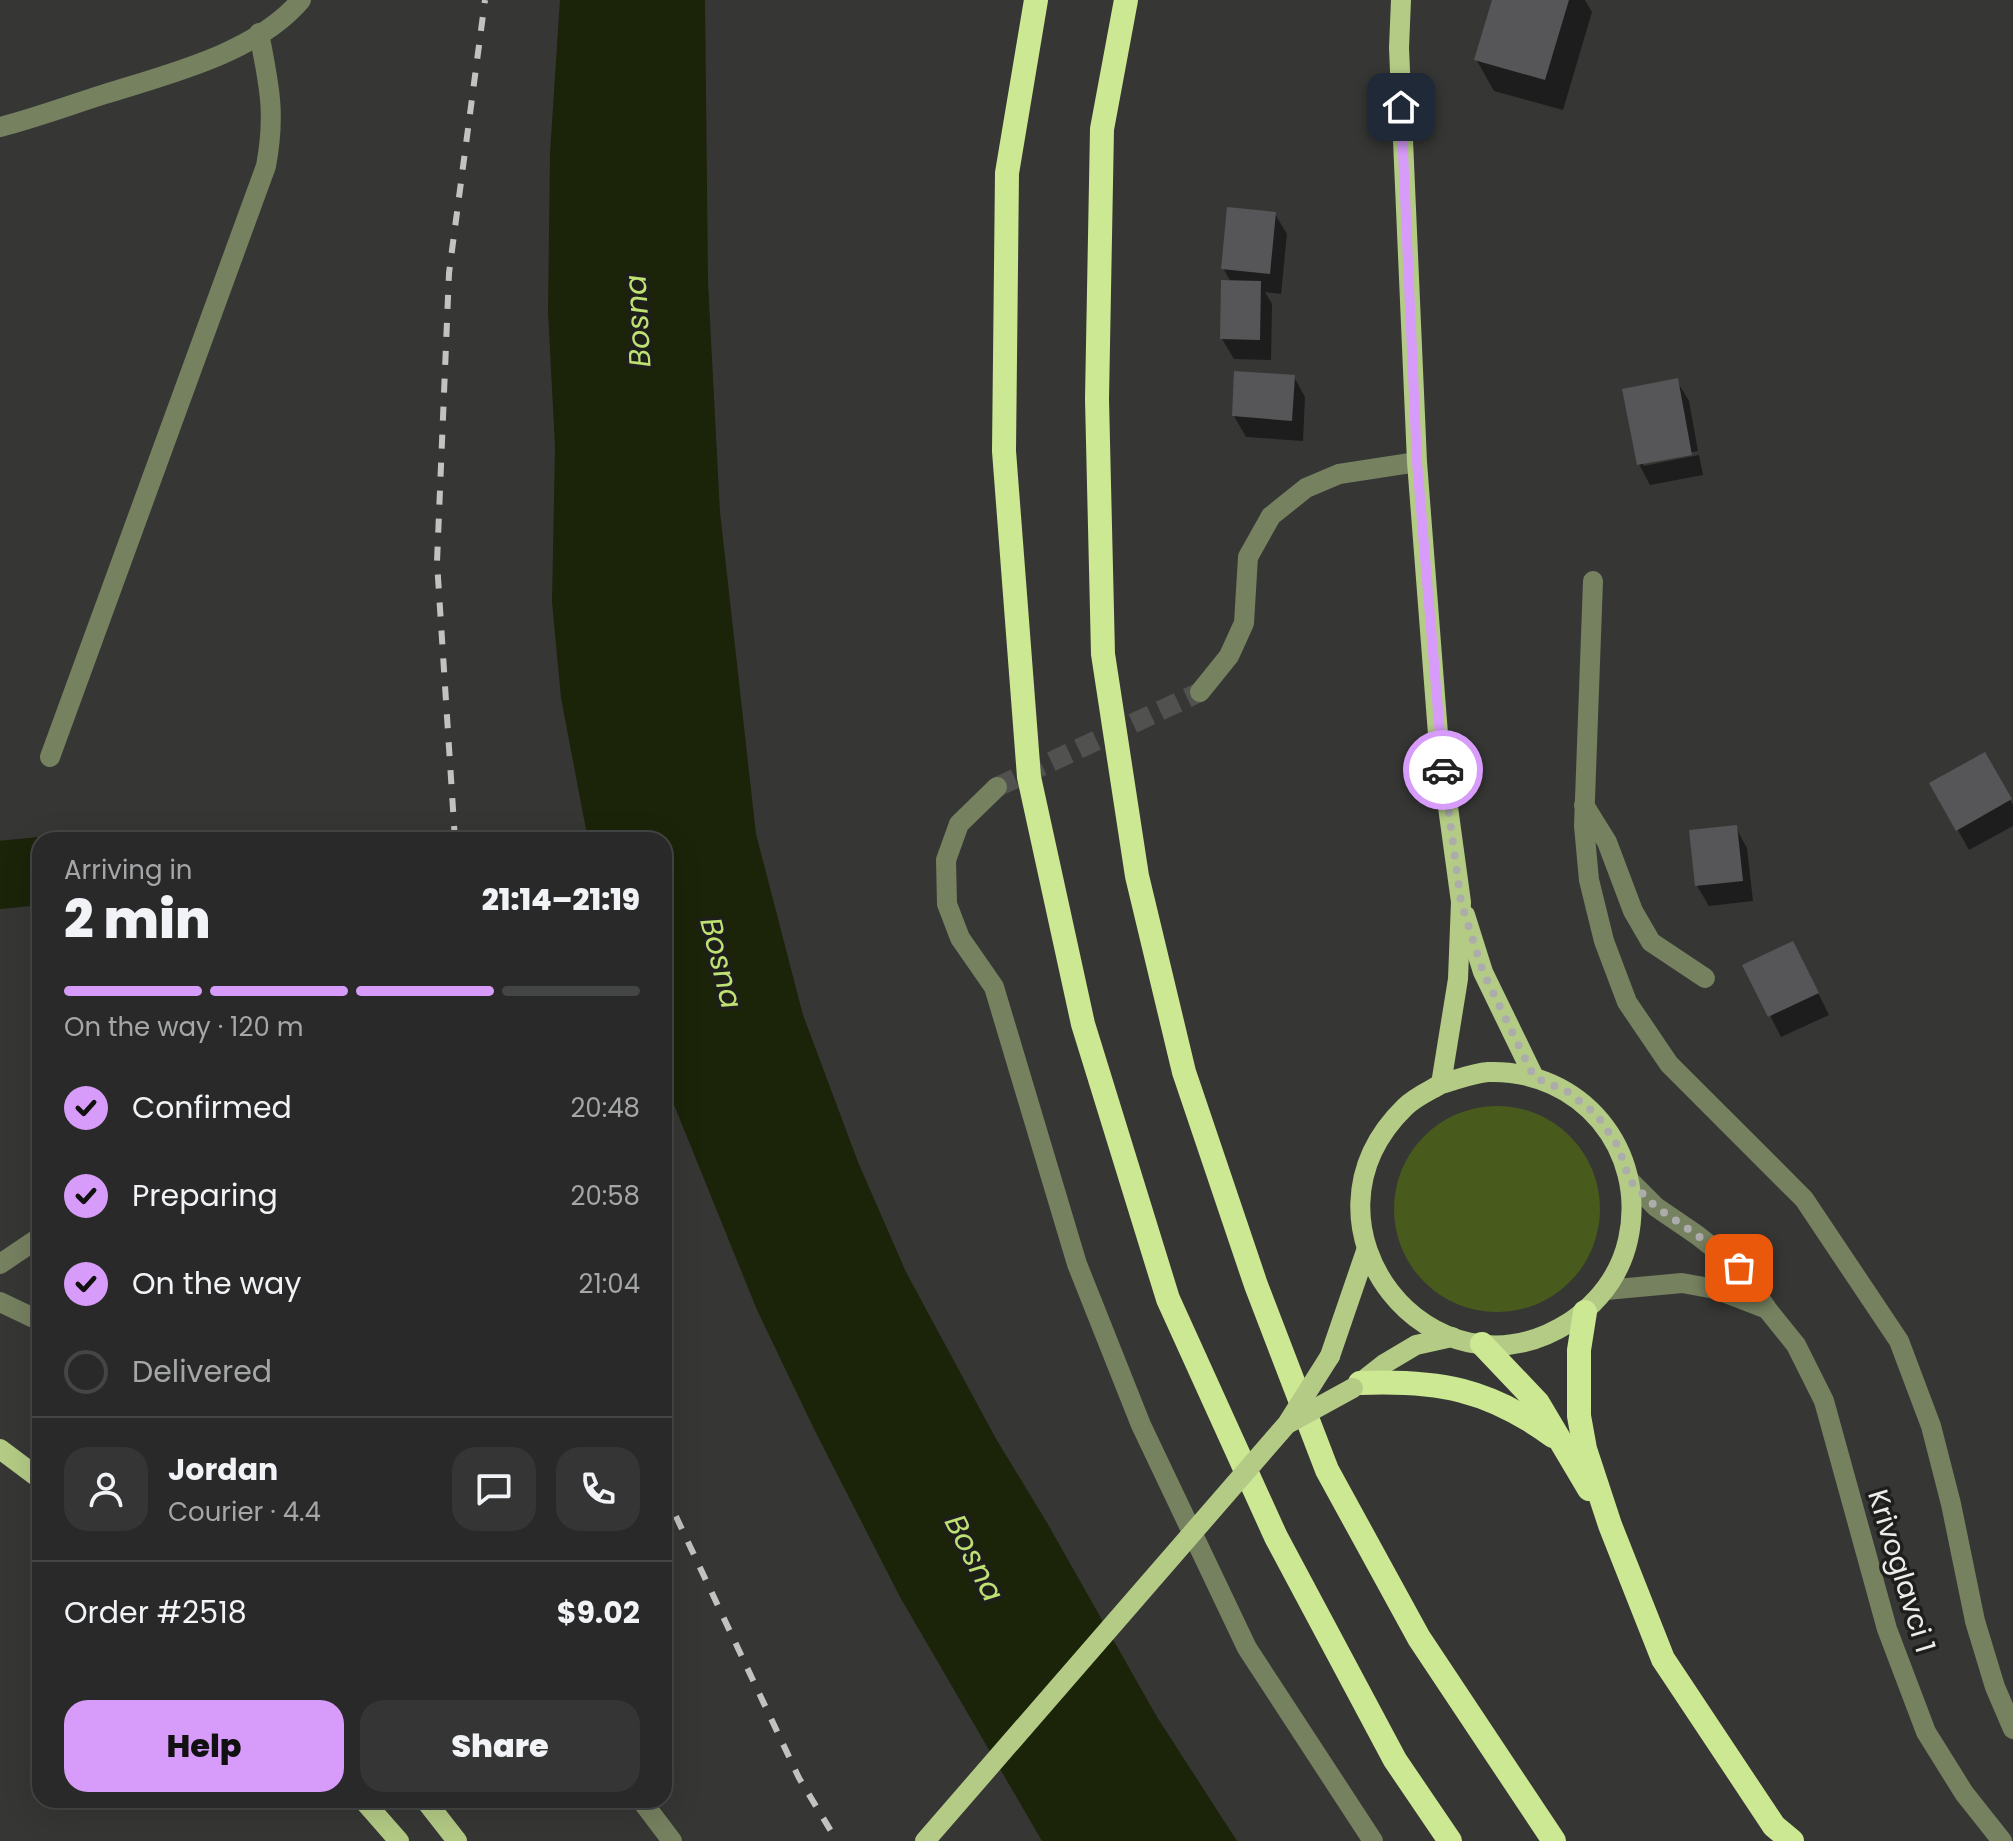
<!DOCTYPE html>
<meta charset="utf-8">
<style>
:root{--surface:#282928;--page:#343534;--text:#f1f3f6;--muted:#a5a6a8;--line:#444545;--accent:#d79bf9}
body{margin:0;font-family:Poppins,sans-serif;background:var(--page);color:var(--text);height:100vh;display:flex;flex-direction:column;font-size:30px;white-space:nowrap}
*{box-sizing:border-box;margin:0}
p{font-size:26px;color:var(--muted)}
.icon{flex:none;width:44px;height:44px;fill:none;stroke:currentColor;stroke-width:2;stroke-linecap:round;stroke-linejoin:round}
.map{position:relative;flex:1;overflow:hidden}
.drawer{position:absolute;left:32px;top:832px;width:640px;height:976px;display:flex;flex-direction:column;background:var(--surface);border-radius:24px;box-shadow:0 8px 32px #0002,0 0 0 2px var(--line)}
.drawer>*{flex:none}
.pin{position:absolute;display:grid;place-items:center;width:68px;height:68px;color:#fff;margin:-34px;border-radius:16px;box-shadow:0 4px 12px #0006}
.courier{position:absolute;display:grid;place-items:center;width:80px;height:80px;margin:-40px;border:6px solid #d79bf9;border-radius:50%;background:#fff;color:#222;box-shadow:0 2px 10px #0007}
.head em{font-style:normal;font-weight:800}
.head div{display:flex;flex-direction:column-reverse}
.head{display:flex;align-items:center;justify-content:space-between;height:136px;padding:0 32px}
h1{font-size:52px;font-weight:800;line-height:60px}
.bar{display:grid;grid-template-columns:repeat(4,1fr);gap:12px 8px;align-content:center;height:96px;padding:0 32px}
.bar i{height:10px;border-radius:6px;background:var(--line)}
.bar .current{background:var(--accent)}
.bar p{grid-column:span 4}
.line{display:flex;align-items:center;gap:20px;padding:0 32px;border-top:2px solid var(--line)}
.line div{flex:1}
.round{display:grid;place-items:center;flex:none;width:84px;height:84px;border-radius:24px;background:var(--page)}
ol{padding:0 32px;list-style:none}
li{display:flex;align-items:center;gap:24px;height:88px}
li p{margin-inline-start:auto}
li .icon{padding:8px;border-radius:50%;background:var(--accent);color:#111;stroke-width:4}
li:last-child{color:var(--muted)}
li i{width:44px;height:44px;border:4px solid var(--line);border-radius:50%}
.button{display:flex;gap:16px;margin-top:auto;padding:16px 32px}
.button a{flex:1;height:92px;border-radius:24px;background:var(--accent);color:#111;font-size:32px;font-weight:800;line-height:92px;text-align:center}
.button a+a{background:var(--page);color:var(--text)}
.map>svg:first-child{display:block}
.green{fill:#495b1c}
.water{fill:#1b2309}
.shadow{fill:#0007}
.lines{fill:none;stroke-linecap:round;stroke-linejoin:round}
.river{stroke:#1b2309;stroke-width:68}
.building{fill:#565557}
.minor-tunnel{stroke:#515250;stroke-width:20;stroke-dasharray:20 10;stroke-linecap:butt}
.minor{stroke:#768160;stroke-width:20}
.major{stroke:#b4cb85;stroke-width:20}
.highway{stroke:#cce893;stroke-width:24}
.rail{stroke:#c2c3c1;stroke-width:6;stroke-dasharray:14 14;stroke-linecap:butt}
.major-bridge{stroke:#b4cb85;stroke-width:20}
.done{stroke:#acadab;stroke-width:8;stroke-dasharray:0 14.4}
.route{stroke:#d79bf9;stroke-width:10}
.labels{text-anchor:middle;stroke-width:7;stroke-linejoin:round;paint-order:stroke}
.street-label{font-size:28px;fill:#ecedeb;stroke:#1e1e1d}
.water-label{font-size:30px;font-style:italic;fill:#bee172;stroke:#1e1e1d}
</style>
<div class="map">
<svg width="2013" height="1841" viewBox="0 0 2013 1841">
<rect width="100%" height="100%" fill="#363735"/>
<circle class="green" cx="1497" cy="1209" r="103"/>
<polygon class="water" points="560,0 705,0 708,282 720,512 756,834 803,1015 858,1162 906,1272 995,1437 1046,1521 1157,1717 1237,1841 1042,1841 900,1597 815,1431 757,1310 664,1080 664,840 588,840 561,698 552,602 555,447 548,312 550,153"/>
<g class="shadow">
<polygon points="1494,0 1585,0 1592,12 1563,110 1494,91 1476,59"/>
<polygon points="1275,214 1287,234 1281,294 1265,292 1272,304 1271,360 1234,359 1222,339 1231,282 1223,268"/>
<polygon points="1294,377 1305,397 1303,441 1246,437 1234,416"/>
<polygon points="1677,381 1689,401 1698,451 1643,462 1643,466 1699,455 1703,475 1650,485 1639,464"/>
<polygon points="1984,755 2013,805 2013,826 1969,850 1932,784"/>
<polygon points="1736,828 1747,848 1753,901 1709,906 1697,886"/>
<polygon points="1793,943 1829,1015 1781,1037 1745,966"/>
</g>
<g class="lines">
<polyline class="river" points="0,875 40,871"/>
</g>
<g class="building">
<polygon points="1492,0 1569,0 1545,80 1474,60"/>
<polygon points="1227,207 1276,212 1270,274 1221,269"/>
<polygon points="1221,280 1261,281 1260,340 1220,339"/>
<polygon points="1234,371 1295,375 1292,421 1232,416"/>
<polygon points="1678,378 1692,455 1637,465 1622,389"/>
<polygon points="1985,752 2012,799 1956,831 1929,783"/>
<polygon points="1737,825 1743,881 1695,886 1689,830"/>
<polygon points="1793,941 1819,993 1768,1017 1742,965"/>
</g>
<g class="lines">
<polyline class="minor-tunnel" points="997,787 1200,692"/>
<g class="minor">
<path d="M0 127C35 118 70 105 105 94 169 74 256 53 301 0"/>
<polyline points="1593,581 1584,826 1589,880 1604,941 1627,1002 1669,1064 1804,1199 1899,1341 1931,1426 1951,1504 1975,1621 1995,1687 2013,1729"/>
<polyline points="1200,692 1229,656 1244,623 1248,557 1271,516 1306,488 1339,474 1417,462"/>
<path d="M50 757 266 166C276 113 269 85 259 33"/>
<polyline points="997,787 959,824 946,860 947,904 960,938 994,987 1077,1264 1141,1425 1247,1648 1373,1841"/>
<polyline points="1584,805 1607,842 1633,911 1651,942 1705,978"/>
<polyline points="1630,1181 1656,1207 1697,1235 1739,1268 1767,1309 1796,1345 1824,1401 1887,1629 1926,1732 1964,1793 2002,1841"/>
<polyline points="0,1264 40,1237"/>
<polyline points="1606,1290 1682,1283 1715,1289 1767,1309"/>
<polyline points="0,1302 40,1321"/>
<polyline points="641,1800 672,1841"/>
</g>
<g class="major">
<path d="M1401 0 1399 48 1417 462 1438 734 1461 902 1458 979 1441 1084C1429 1091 1415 1097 1405 1107 1284 1225 1432 1411 1570 1322 1599 1302 1620 1275 1628 1240 1648 1150 1581 1069 1488 1072 1473 1073 1456 1080 1441 1084"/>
<polyline points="1465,915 1483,972 1534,1077"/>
<polyline points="1330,1356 1366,1251"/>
<polyline points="1356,1386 1384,1364 1416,1345 1452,1337"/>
<polyline points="0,1449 40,1479"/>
<polyline points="363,1800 399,1841"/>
<polyline points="425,1800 457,1841"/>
</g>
<g class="highway">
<polyline points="1036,0 1007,173 1004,451 1029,777 1083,1024 1168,1299 1276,1537 1395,1760 1450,1841"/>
<polyline points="1126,0 1102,129 1097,399 1103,654 1137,876 1184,1072 1256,1285 1327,1470 1419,1638 1554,1841"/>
<polyline points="1585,1312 1579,1350 1579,1416 1585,1449 1610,1525 1663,1659 1774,1826 1792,1841"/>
<polyline points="1482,1344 1538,1403 1589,1489"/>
<path d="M1360 1383C1438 1380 1489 1389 1553 1436"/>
</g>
<g class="rail">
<polyline points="455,840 437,562 449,273 485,0"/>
<polyline points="664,1491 799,1778 837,1841"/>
</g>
<g class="major-bridge">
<polyline points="1291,1422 1353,1388"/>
<polyline points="925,1841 1287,1424 1330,1356"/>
</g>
</g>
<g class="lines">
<polyline class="done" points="1443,770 1461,902 1483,972 1534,1077 1568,1092 1597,1115 1618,1146 1630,1181 1656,1207 1697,1235 1739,1268"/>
<polyline class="route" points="1401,107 1417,462 1443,770"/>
</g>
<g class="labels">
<g class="street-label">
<text transform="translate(1902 1571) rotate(73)" y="10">Krivoglavci 1</text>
</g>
<g class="water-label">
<text transform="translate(638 321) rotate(-93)" y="10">Bosna</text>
<text transform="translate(721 963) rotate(76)" y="10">Bosna</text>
<text transform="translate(974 1558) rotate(63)" y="10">Bosna</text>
</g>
</g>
</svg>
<div class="pin" style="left:1739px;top:1268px;background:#ea580c"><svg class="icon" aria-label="bag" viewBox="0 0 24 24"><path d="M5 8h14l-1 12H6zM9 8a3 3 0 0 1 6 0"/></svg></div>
<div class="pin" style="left:1401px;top:107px;background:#1f2937"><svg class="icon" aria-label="home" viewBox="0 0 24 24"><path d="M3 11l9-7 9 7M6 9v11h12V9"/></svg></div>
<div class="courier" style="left:1443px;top:770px"><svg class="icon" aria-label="car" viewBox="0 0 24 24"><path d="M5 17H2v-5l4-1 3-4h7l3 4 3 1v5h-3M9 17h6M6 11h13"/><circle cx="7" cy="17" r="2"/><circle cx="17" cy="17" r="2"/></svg></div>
<section class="drawer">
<div class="head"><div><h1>2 min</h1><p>Arriving in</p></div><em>21:14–21:19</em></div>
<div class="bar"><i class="current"></i><i class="current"></i><i class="current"></i><i></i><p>On the way · 120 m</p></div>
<ol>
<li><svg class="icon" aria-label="check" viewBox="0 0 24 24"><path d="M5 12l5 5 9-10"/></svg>Confirmed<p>20:48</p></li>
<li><svg class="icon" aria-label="check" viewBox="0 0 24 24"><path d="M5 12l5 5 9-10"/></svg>Preparing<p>20:58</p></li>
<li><svg class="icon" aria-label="check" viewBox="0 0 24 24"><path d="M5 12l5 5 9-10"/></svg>On the way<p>21:04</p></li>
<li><i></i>Delivered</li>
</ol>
<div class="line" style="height:144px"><a class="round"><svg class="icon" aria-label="person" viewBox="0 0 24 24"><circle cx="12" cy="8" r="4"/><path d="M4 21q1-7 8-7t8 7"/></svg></a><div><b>Jordan</b><p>Courier · 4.4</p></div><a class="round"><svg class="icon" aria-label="chat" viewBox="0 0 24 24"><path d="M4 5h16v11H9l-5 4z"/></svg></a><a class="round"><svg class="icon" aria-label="phone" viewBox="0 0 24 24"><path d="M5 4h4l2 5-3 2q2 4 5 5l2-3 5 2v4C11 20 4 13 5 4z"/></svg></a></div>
<div class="line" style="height:104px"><div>Order #2518</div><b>$9.02</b></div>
<div class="button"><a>Help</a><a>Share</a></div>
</section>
</div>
